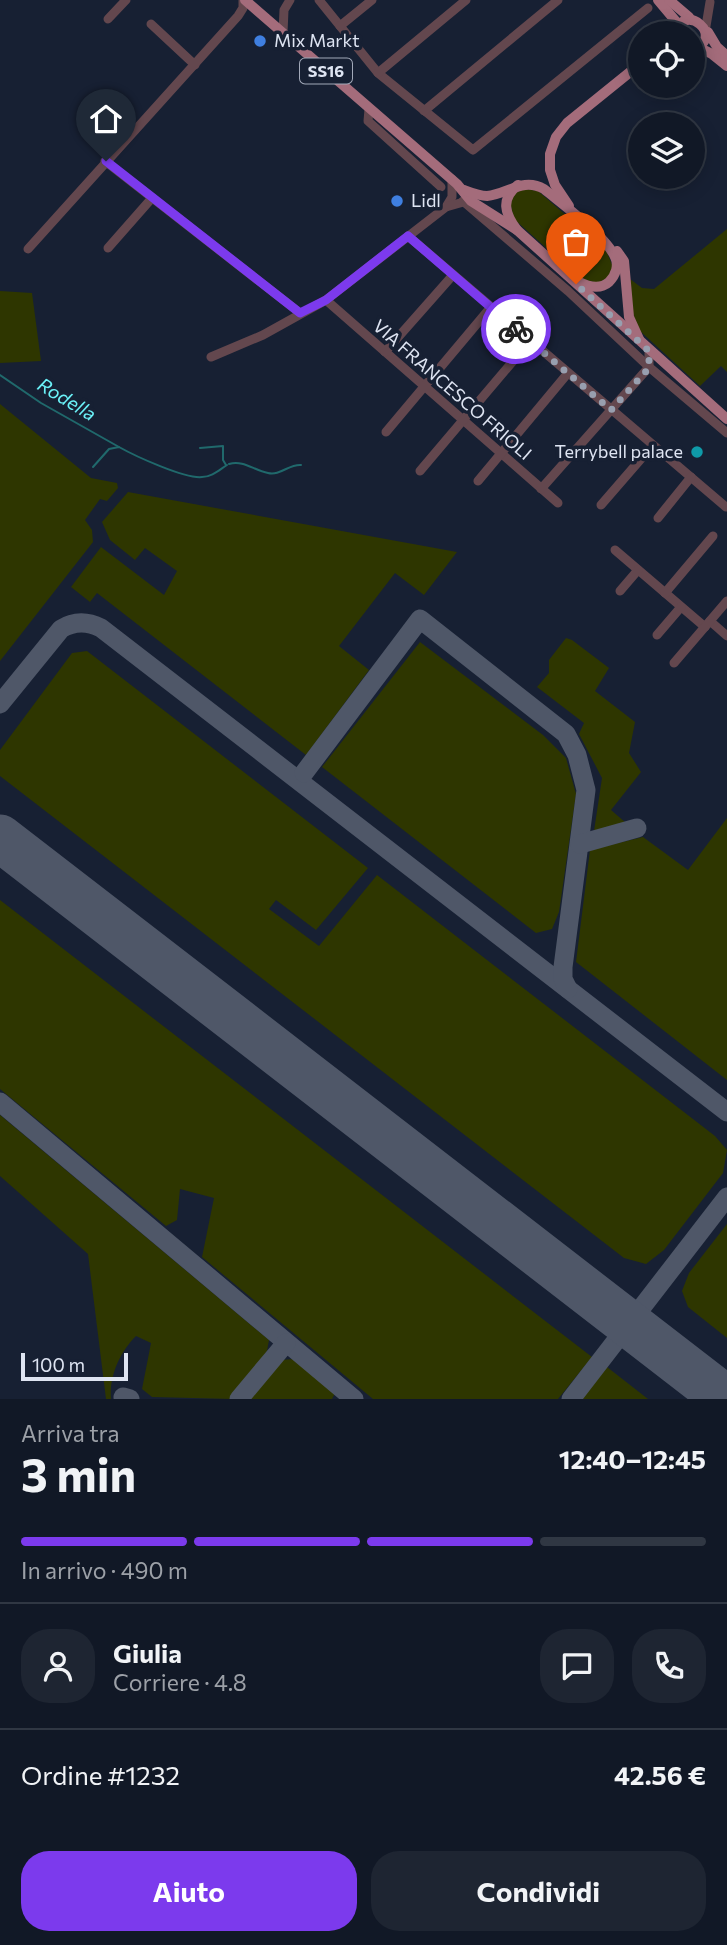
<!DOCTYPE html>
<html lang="it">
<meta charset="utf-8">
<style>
:root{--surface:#111826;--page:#1e2532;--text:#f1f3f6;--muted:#9ca0a7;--line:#303743;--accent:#7c3aed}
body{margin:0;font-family:Commissioner,sans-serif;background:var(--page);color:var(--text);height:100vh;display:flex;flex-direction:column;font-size:26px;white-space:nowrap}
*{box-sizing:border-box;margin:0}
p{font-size:23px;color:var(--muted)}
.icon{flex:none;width:38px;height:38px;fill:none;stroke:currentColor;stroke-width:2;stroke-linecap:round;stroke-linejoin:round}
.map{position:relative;height:1399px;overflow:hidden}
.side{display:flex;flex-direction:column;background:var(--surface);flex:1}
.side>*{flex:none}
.fabs{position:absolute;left:628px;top:21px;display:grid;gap:14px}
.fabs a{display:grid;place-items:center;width:77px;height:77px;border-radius:50%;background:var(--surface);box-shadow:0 4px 18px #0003,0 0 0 2px var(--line);font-size:35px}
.scale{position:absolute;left:21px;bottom:18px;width:107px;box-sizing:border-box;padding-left:7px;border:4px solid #dee4f2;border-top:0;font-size:19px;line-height:24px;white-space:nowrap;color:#dee4f2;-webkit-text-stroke:5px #172033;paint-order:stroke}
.pin{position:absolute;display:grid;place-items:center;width:60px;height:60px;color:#fff;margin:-72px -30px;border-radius:50% 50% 50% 0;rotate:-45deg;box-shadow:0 0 7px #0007}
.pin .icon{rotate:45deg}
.courier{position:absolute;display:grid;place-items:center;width:70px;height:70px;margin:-35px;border:5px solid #7c3aed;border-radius:50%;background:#fff;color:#222;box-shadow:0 2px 9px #0007}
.overview em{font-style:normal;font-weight:700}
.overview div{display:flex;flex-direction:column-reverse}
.overview{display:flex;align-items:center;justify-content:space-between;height:119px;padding:0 21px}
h1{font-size:46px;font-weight:700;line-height:52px}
.bar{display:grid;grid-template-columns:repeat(4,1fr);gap:10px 7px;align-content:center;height:84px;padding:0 21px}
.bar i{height:9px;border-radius:5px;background:var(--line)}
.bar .selected{background:var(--accent)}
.bar p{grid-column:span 4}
.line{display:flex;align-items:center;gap:18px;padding:0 21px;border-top:2px solid var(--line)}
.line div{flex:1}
.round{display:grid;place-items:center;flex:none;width:74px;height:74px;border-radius:28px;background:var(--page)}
.cta{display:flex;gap:14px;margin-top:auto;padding:14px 21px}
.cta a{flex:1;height:80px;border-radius:28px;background:var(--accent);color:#fff;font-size:28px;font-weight:700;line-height:80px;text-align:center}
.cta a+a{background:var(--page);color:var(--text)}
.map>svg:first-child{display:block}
.green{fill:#2e3600}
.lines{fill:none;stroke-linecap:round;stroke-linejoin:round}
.stream{stroke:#20696c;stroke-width:2}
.taxiway{stroke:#4f5768;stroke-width:19}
.runway{stroke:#4f5768;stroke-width:47}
.minor{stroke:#63474e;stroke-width:9}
.major{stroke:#a46c7b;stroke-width:10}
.done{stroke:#989faf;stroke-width:7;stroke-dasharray:0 12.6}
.route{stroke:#7c3aed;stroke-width:9}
.shop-dot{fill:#3f7fe0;stroke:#172033;stroke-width:2.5}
.culture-dot{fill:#0f9aa8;stroke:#172033;stroke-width:2.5}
.labels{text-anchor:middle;stroke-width:7;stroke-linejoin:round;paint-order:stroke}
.shield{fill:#172033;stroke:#a2a9b9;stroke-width:2}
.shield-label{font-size:16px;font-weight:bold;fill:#dee4f2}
.poi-label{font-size:18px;fill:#dee4f2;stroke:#172033;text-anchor:start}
.street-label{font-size:18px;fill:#dee4f2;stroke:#172033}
.water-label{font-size:19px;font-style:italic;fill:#6bf1f8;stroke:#172033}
</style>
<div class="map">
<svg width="727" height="1399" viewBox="0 0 727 1399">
<rect width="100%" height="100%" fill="#172033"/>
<g class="green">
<polygon points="525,189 538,191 606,250 613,267 609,277 598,283 581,279 514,219 510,202 515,193"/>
<polygon points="727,229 727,372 721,366 700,386 640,331 633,314 630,279 642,288 654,289"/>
<polygon points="0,291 32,293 41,361 0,363"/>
<polygon points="0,404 91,478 117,483 118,488 107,501 100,499 85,520 92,530 93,542 0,661"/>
<polygon points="128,492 457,552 424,595 395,573 339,646 369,670 306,755 97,593 90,602 71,587 101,547 164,595 177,571 145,548 135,560 110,540 102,522"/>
<polygon points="566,638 572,640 609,668 595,691 635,722 629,753 641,772 611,810 626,823 594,831 602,778 579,734 584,723 537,687 549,673 549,660"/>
<polygon points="420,642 543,735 566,758 576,794 559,912 552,929 536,933 322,767"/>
<polygon points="87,651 368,868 316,930 276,900 269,909 319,946 377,875 715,1136 727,1150 723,1173 664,1250 646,1264 624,1258 0,776 0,750 72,653"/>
<polygon points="727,818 727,1080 576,962 590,850 643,837 688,870"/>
<polygon points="0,900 592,1357 558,1399 373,1399 202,1257 214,1198 180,1189 177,1220 166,1226 0,1089"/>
<path d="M0 1115 269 1340 267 1351 232 1399 152 1397 142 1389 151 1343 136 1336C120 1352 109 1376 111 1399H106L88 1254 0 1176Z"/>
<polygon points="727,1224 727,1338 688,1307 682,1291 689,1273"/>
<polygon points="294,1359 335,1393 332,1399 250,1399 281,1360"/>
<polygon points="607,1367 648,1399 582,1399"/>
</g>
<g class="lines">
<g class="stream">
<polyline points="0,375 41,403 119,447"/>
<polyline points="200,448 223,446 223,460 226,465"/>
<path d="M229 464C244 460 253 470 268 473 280 476 289 464 301 465"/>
<path d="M93 467 109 449 119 447C135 456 185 479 202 477 212 477 219 470 227 465"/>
</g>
<g class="taxiway">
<path d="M0 704 61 629C74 621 87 621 101 628L727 1112"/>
<polyline points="304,773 420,619 566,734 577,755 586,790 563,967 563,979 568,989"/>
<polyline points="580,844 637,828"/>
<polyline points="0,1102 354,1399"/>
<polyline points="123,1397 130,1399"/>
<polyline points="239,1399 286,1343"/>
<polyline points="571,1399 727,1197"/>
</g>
<polyline class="runway" points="0,838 726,1399"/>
<g class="minor">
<polyline points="319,0 378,73 473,150 648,8"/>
<polyline points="108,19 126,0"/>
<polyline points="151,24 195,65"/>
<polyline points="340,26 372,0"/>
<polyline points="706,26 710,2"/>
<polyline points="283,33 284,10 290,0"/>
<polyline points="378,73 466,0"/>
<polyline points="369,109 368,121 441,187"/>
<polyline points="424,111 558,0"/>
<polyline points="105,161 300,313"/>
<polyline points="463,201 568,291 649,367 727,433"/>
<polyline points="446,207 452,197 452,179"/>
<polyline points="408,236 726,507"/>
<polyline points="108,248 152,198"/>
<polyline points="28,249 238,16 243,8 243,0"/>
<polyline points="326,300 558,503"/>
<polyline points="385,352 453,275"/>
<polyline points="211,357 263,335 326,300 446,207 467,201"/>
<polyline points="386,432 491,307"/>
<polyline points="420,471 530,341"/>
<polyline points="478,481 568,373"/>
<polyline points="541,489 649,367 649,351"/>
<polyline points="601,505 653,445"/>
<polyline points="658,518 691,477"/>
<polyline points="615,550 705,627"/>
<polyline points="620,591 638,570"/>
<polyline points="665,593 713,536"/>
<polyline points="710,621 727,636"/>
<polyline points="657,635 681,607"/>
<polyline points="674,663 727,601"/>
</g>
<g class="major">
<polyline points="245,0 457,184 471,201 517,230"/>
<polyline points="658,0 679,25"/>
<polyline points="669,0 689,17"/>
<polyline points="708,32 717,47 727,56"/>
<path d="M677 33C683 0 727 38 693 48"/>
<polyline points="698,47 712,54 727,66"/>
<path d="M518 185C500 199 505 214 517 230L727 419"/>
<path d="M464 190C472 193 479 196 487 196 508 194 523 177 544 189 562 204 606 236 615 257 619 265 616 275 609 282 600 290 589 287 579 282"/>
<polyline points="569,206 555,185 550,170 550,154 556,137 567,123 640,64"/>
<polyline points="617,251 624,261 629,317 639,339"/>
</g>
</g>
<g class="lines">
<polyline class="done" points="516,329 611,410 649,368 649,351 576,284"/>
<polyline class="route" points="106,161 300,313 326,300 408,236 516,329"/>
</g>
<g class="shop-dot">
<circle cx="260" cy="41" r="7"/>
<circle cx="397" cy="201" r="7"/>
</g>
<circle class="culture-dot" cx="697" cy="452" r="7"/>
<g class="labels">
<rect class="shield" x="300" y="58.5" width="52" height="25" rx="5"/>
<g class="shield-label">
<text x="326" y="77">SS16</text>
</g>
<g class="poi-label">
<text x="274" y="47">Mix Markt</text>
<text x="411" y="207">Lidl</text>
<text x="683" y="458" text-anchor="end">Terrybell palace</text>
</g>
<g class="street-label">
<text transform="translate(452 390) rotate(41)" y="6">VIA FRANCESCO FRIOLI</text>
</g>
<g class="water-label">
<text transform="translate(67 399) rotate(31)" y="7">Rodella</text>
</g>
</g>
</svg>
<div class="fabs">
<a><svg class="icon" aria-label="locate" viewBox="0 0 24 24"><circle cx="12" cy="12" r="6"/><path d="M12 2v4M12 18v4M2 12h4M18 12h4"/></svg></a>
<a><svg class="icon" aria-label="layers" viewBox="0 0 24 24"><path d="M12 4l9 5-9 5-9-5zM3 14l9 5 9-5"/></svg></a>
</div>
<div class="scale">100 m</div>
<div class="pin" style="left:576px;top:284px;background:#ea580c"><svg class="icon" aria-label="bag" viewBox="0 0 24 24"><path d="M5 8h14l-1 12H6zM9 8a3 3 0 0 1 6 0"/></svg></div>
<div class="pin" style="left:106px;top:161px;background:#1f2937"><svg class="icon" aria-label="home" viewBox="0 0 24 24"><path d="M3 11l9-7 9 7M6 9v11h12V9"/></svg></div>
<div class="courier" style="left:516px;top:329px"><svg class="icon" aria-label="bike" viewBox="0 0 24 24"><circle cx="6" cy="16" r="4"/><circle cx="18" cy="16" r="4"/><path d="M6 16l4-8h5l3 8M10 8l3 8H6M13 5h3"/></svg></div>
</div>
<section class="side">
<div class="overview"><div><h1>3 min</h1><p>Arriva tra</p></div><em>12:40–12:45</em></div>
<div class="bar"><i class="selected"></i><i class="selected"></i><i class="selected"></i><i></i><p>In arrivo · 490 m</p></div>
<div class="line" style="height:126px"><a class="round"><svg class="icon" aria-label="person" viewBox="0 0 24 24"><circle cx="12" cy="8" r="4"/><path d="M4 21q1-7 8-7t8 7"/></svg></a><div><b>Giulia</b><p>Corriere · 4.8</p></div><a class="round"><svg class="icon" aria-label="chat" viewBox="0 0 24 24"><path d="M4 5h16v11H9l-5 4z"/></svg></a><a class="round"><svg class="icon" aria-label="phone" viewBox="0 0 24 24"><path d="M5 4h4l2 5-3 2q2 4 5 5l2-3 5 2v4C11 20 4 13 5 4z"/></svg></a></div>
<div class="line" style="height:91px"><div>Ordine #1232</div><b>42.56 €</b></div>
<div class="cta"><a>Aiuto</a><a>Condividi</a></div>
</section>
